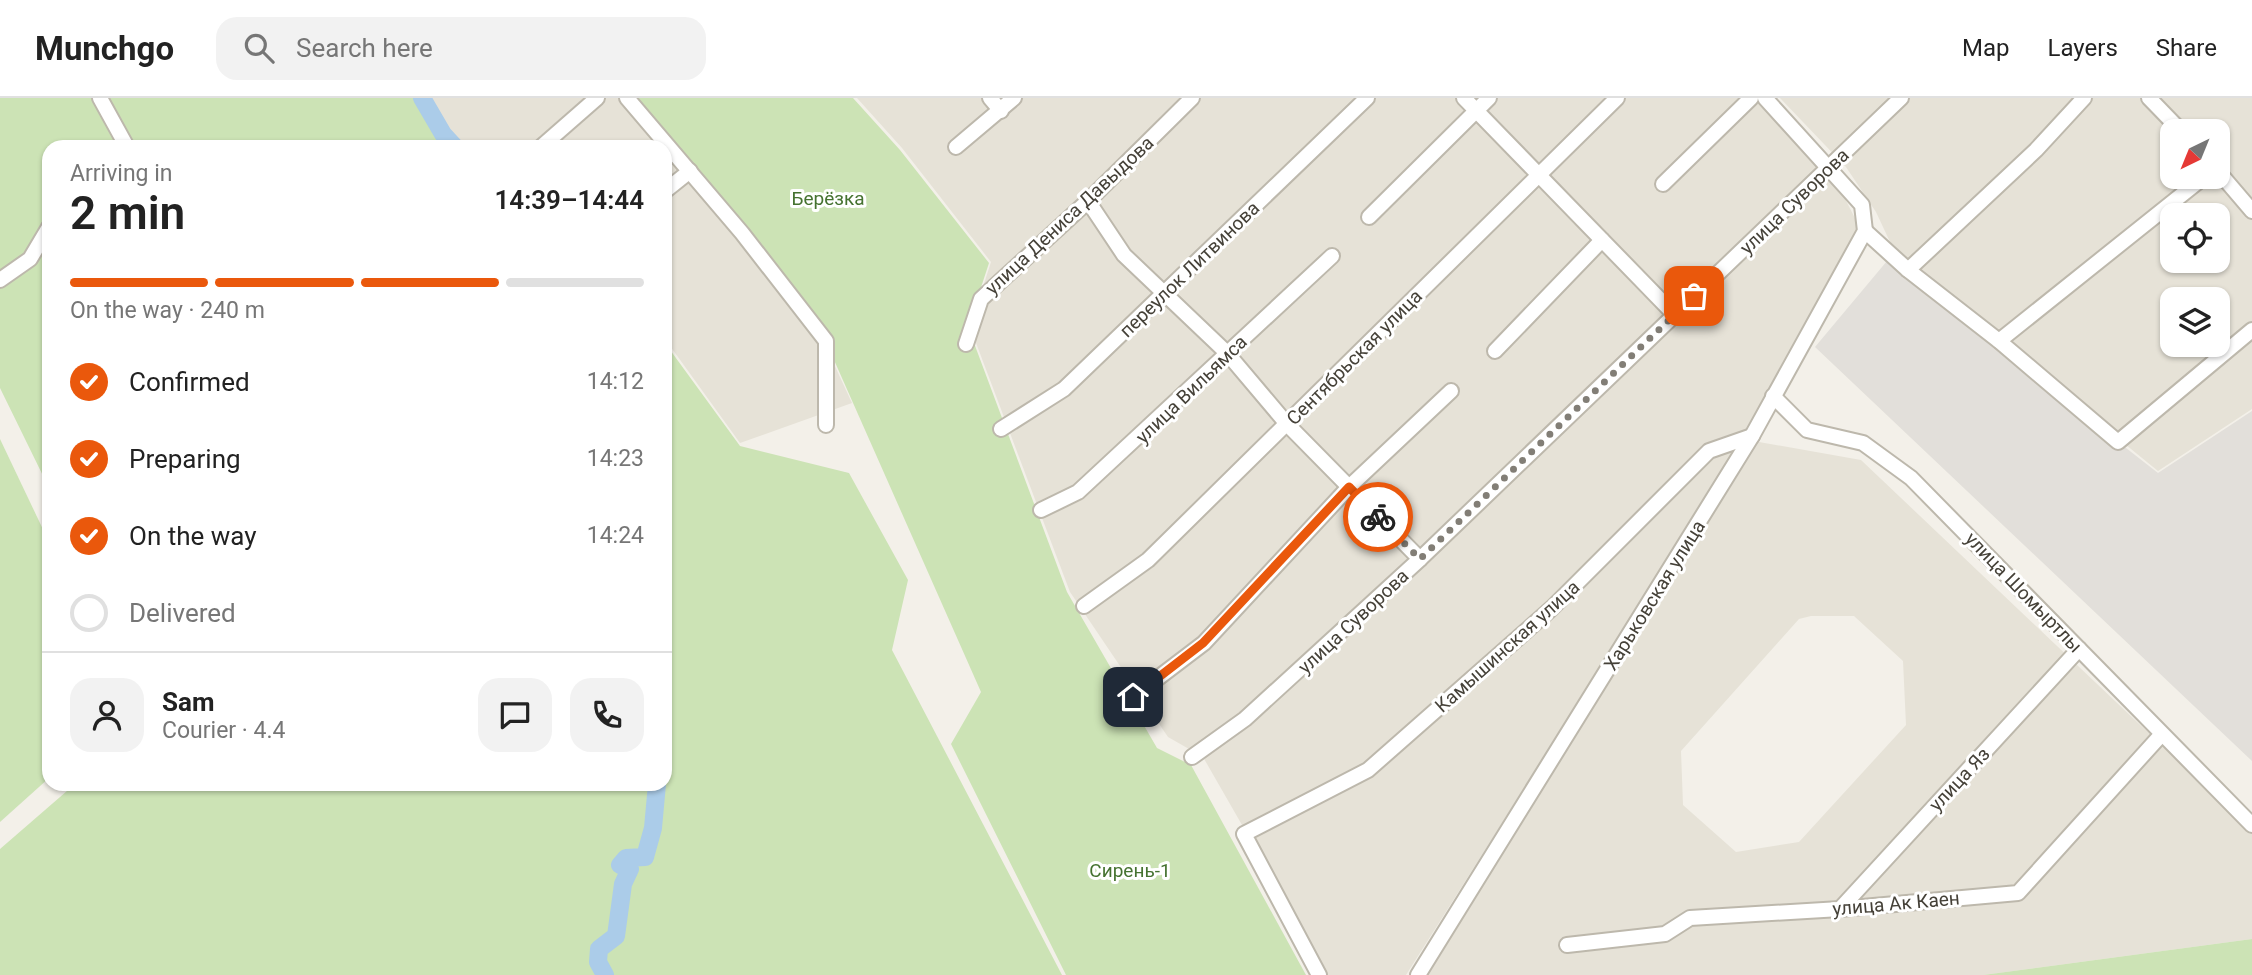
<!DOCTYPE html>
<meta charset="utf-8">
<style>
:root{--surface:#fff;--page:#f2f2f2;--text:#222;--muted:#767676;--line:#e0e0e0;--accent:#ea580c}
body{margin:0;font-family:Roboto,sans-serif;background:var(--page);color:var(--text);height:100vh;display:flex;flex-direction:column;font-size:26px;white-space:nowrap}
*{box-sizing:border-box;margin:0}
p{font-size:23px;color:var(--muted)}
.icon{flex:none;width:38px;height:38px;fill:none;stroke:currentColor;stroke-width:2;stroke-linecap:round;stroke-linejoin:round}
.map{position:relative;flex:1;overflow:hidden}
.side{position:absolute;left:42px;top:42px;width:630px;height:651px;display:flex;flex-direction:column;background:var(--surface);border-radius:21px;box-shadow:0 2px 5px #0004}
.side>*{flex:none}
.needle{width:46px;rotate:223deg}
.tools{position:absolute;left:2160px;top:21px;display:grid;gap:14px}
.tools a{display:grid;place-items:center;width:70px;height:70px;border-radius:14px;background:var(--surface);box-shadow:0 2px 5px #0004;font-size:35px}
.pin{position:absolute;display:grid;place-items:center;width:60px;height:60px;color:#fff;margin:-30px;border-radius:14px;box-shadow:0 4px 10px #0006}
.courier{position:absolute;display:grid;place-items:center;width:70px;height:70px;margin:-35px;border:5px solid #ea580c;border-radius:50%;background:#fff;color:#222;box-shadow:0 2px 9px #0007}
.head em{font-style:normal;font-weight:600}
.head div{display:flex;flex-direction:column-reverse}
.head{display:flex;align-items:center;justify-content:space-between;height:119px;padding:0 28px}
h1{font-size:46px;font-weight:600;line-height:52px}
.bar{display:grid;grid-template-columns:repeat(4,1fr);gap:10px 7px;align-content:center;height:84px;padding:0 28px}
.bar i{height:9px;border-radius:5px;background:var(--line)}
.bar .selected{background:var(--accent)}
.bar p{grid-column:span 4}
.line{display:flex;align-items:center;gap:18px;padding:0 28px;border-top:2px solid var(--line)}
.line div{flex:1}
.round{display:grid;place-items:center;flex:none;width:74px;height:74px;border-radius:21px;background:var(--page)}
ol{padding:0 28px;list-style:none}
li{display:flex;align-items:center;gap:21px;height:77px}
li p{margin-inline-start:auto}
li .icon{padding:7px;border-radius:50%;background:var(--accent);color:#fff;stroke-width:4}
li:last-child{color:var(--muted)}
li i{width:38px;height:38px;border:4px solid var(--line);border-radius:50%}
header{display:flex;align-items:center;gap:42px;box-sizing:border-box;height:98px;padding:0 35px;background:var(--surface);border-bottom:2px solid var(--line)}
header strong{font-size:33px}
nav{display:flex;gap:38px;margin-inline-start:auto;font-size:24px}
.search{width:490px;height:63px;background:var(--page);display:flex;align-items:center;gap:18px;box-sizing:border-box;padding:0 24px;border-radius:21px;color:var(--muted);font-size:26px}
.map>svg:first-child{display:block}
.residential{fill:#e6e2d7;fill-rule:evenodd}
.industrial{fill:#e2dfda}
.green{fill:#cce3b5}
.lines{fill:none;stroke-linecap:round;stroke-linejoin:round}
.river{stroke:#abcce9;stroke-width:18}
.minor-casing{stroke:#bdb8ac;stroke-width:18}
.minor{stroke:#fff;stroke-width:14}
.done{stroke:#827e76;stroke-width:7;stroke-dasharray:0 12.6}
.route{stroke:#ea580c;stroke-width:9}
.labels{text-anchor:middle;stroke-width:6;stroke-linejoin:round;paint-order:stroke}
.park-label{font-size:19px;fill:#457230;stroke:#fff}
.street-label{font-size:19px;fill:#454138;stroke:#fff}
</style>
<header>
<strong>Munchgo</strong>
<div class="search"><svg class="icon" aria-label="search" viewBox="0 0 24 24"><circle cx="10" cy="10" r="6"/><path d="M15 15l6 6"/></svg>Search here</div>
<nav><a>Map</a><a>Layers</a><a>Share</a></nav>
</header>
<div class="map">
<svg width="2252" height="877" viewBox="0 0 2252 877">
<rect width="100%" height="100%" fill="#f3f0e9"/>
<g class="residential">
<polygon points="430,0 623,0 809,212 852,305 740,345 665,241 665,49 453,49"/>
<polygon points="857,0 1756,0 1837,85 1861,132 1810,237 1406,877 1328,877 1203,659 1168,639 1070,494 970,229 991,164 902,50"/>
<path d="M1780 0H2252V311L2158 373 1898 161 1876 114 1846 69ZM2172 33H2217V79H2172ZM2172 117H2217V163H2172ZM2172 201H2217V247H2172Z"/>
<path d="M1759 344 1861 362 2252 733V841L1983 877H1422ZM1811 518H1854L1903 563 1906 627 1799 744 1736 754 1683 707 1681 653 1799 521Z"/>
</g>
<polygon class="industrial" points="1887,163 2158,375 2252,313 2252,663 1815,249"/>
<g class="green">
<polygon points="0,0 427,0 451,49 49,49 49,390 0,290"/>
<polygon points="627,0 853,0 900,52 989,165 968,229 1067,494 1157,650 1191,667 1306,877 1066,877 951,646 981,594 811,210"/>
<polygon points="665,245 740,348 849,375 908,482 892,552 1062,877 0,877 0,751 75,686 665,686"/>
<polygon points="0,341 49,444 49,680 0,724"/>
<polygon points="2252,841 2252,877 1983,877"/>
</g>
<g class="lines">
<g class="river">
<polyline points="422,0 443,36 455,49"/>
<polyline points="605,877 598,864 599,851 616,838 623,786 630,771 620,767 626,760 645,759 653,730 657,686"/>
</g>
<g class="minor-casing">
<g id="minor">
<polyline points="100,0 127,49"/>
<polyline points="627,0 742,135 826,243 826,327"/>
<polyline points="990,0 1001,13"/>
<polyline points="1464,0 1675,217"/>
<polyline points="2149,0 2181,33"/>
<polyline points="541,49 597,0"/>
<polyline points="956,49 1014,0"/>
<polyline points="2217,72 2252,113"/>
<polyline points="1663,86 1751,0"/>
<polyline points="665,93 690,73"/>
<polyline points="1088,103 1124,157 1227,255 1287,326 1420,461"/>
<polyline points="1369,119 1489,0"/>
<polyline points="1865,133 1908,172 1999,243 2118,344 2252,232"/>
<polyline points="1908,172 2036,52 2084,0"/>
<polyline points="0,182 30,161 49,129"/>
<polyline points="1999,243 2204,79"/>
<polyline points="966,246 981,201 1088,103 1192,0"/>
<polyline points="1495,253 1602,142"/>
<polyline points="1773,298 1807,332 1863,345 1911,380 2252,727"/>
<polyline points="1001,331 1064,291 1367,0"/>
<polyline points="1041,412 1078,394 1332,158"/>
<polyline points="1084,508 1148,462 1617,0"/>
<polyline points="1133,599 1204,545 1349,389 1451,293"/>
<polyline points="1192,659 1245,621 1420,461 1901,0"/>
<polyline points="1840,811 2079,551"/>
<polyline points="1567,847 1665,836 1690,820 1840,811 2018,795 2161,637"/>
<polyline points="1319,877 1244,736 1368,672 1552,510 1709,353 1752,338"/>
<polyline points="1418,877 1752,338 1865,133 1862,107 1765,0"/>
</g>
</g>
<use href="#minor" class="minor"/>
</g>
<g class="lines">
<polyline class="done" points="1378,419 1420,461 1694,198"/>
<polyline class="route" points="1133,599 1203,545 1349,389 1378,419"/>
</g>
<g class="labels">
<g class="park-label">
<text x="828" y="107">Берёзка</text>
<text x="1130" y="779">Сирень-1</text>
</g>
<g class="street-label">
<text transform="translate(1794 103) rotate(-44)" y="7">улица Суворова</text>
<text transform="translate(1069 117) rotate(-43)" y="7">улица Дениса Давыдова</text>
<text transform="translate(1189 171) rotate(-44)" y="7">переулок Литвинова</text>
<text transform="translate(1354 259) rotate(-45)" y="7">Сентябрьская улица</text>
<text transform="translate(1191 291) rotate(-44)" y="7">улица Вильямса</text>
<text transform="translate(2024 494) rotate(46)" y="7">улица Шомыртлы</text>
<text transform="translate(1654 497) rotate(-58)" y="7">Харьковская улица</text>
<text transform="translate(1353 523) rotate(-43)" y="7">улица Суворова</text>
<text transform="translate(1507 548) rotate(-42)" y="7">Камышинская улица</text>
<text transform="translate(1959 681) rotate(-47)" y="7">улица Яз</text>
<text transform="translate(1896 805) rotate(-5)" y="7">улица Ак Каен</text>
</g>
</g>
</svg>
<div class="tools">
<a><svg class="needle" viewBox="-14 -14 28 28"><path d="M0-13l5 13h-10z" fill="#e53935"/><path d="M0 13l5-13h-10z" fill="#767676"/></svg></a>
<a><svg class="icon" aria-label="locate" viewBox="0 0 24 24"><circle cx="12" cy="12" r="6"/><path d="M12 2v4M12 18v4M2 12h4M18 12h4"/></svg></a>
<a><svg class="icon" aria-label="layers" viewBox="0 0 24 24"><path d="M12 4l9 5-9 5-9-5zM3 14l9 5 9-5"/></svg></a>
</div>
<div class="pin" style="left:1694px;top:198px;background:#ea580c"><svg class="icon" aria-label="bag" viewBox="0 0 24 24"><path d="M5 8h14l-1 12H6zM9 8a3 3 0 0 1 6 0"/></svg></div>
<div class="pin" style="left:1133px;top:599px;background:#1f2937"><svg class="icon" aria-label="home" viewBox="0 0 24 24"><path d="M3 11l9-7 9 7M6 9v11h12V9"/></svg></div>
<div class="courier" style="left:1378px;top:419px"><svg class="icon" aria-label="bike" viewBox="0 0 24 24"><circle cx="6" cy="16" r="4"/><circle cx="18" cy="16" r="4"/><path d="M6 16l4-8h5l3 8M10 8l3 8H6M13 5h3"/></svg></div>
<section class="side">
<div class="head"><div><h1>2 min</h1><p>Arriving in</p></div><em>14:39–14:44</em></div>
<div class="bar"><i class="selected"></i><i class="selected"></i><i class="selected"></i><i></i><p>On the way · 240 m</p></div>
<ol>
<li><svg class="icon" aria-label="check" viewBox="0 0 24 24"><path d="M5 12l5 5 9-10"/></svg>Confirmed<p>14:12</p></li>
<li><svg class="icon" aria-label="check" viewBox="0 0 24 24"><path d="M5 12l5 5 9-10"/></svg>Preparing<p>14:23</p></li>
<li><svg class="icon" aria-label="check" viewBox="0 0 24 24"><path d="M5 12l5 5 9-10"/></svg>On the way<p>14:24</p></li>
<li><i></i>Delivered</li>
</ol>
<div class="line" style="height:126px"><a class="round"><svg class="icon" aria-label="person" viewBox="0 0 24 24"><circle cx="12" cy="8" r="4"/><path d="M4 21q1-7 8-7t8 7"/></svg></a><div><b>Sam</b><p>Courier · 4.4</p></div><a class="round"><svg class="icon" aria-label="chat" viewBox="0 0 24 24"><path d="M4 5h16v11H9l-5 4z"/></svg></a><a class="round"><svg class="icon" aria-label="phone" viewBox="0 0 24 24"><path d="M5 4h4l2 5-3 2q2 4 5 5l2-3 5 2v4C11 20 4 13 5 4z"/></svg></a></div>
</section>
</div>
